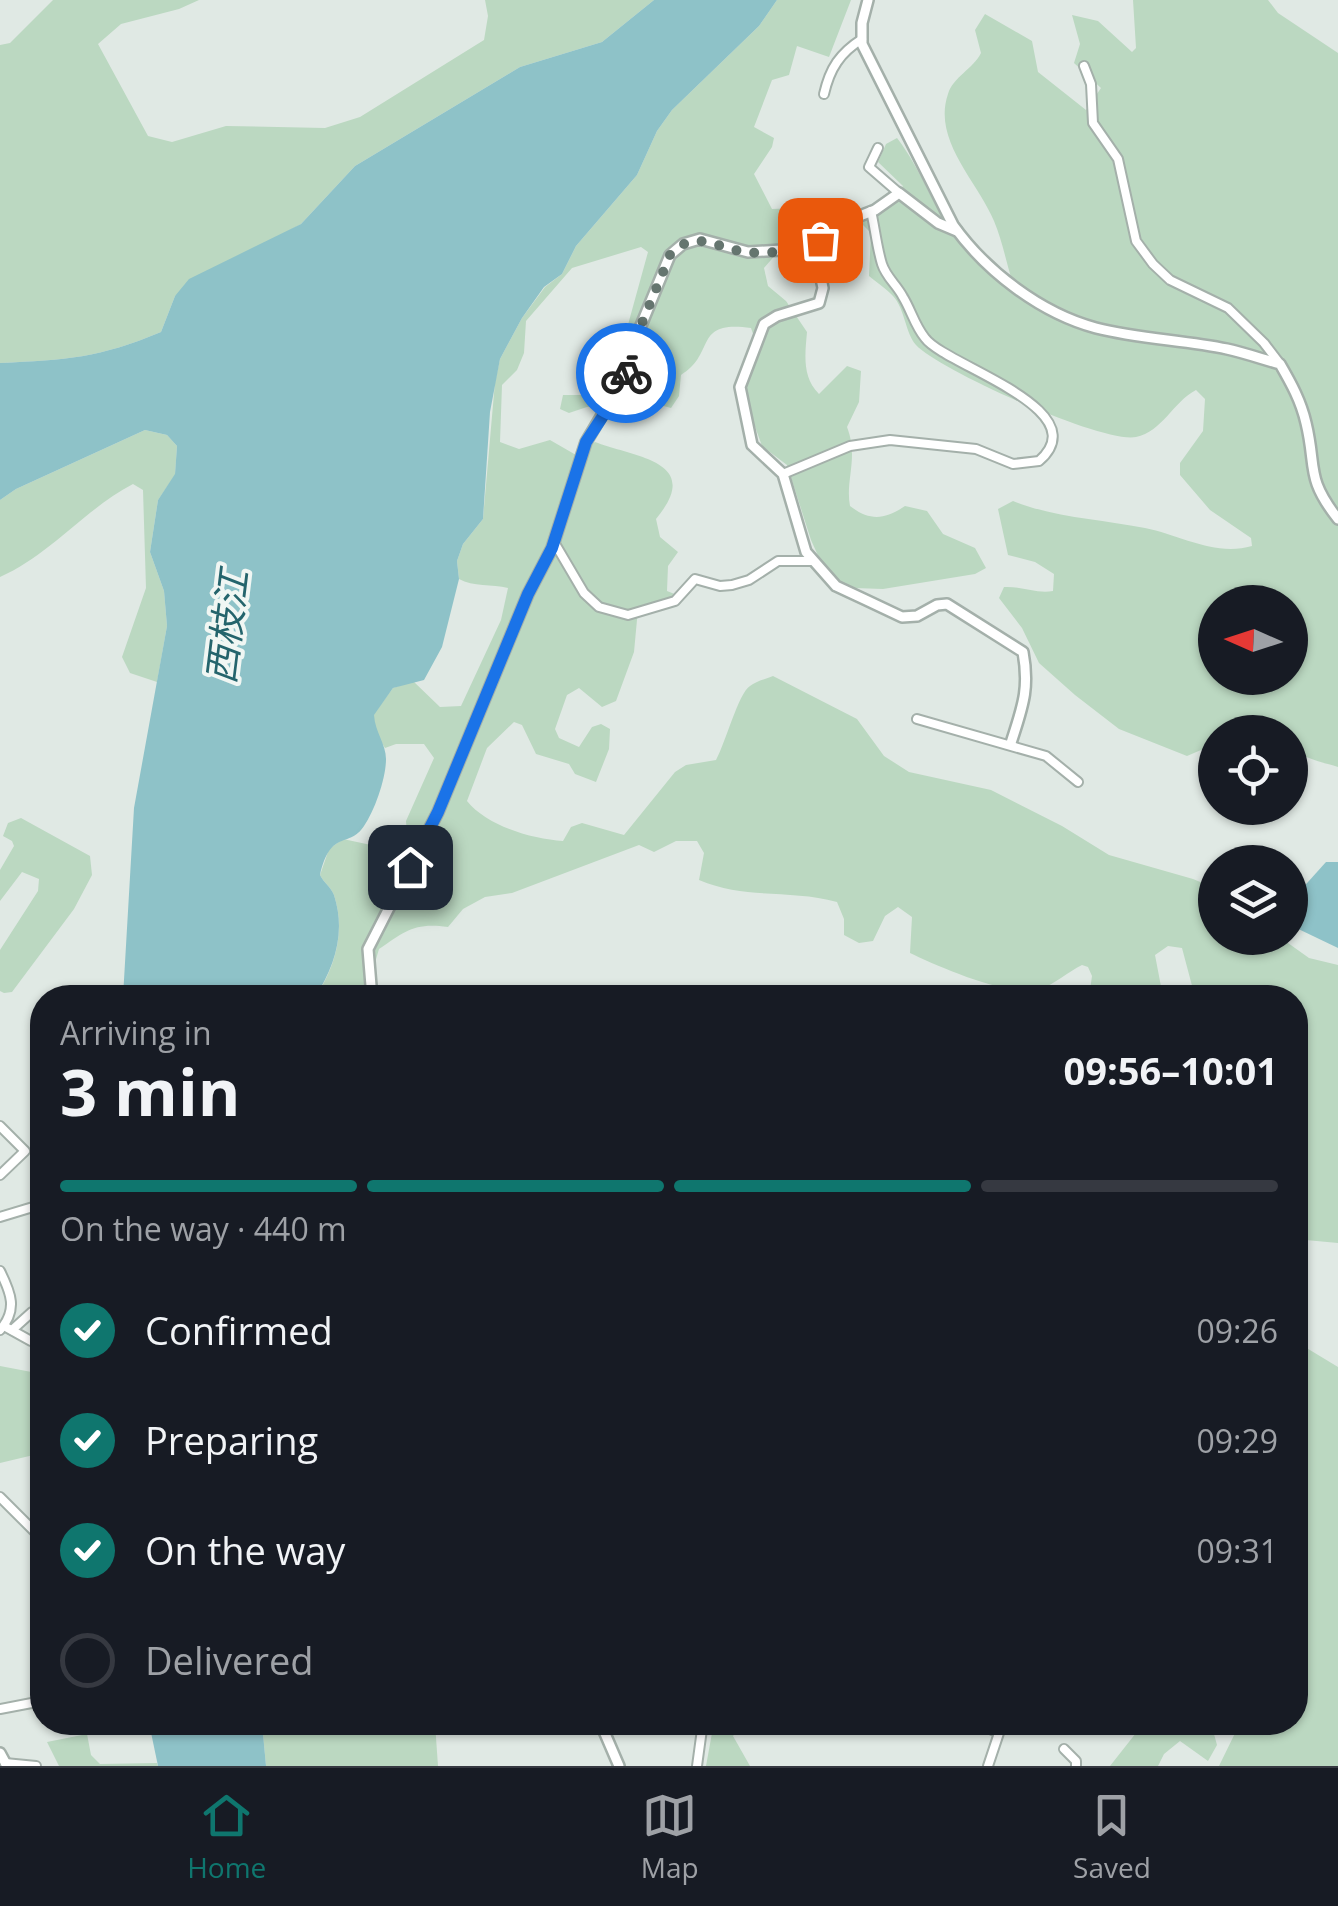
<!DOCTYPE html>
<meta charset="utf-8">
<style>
:root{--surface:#171b24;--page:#242831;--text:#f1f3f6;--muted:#9ea1a6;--line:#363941;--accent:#0f766e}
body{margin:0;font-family:"Open Sans","Noto Sans SC",sans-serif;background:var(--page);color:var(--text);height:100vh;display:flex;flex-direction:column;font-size:38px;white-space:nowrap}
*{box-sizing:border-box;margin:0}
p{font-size:32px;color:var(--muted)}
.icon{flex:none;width:55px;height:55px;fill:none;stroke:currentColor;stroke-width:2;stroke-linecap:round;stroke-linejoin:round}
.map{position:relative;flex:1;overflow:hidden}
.panel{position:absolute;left:30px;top:985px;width:1278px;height:750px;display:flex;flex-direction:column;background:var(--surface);border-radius:40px;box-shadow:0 2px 8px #0004}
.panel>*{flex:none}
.needle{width:65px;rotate:273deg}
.controls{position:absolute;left:1198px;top:585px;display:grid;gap:20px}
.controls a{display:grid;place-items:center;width:110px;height:110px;border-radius:50%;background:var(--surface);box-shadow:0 2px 8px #0004;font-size:50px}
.pin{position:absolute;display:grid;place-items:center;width:85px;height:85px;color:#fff;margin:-42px;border-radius:20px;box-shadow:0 5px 15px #0006}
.courier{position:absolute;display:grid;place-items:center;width:100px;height:100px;margin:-50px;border:8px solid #1a73e8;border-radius:50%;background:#fff;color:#222;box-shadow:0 2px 12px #0007}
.summary em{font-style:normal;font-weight:700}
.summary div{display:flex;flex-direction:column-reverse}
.summary{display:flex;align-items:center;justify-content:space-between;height:170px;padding:0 30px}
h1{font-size:65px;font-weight:700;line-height:75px}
.bar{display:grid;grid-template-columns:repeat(4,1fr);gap:15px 10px;align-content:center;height:120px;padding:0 30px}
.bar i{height:12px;border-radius:8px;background:var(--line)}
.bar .selected{background:var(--accent)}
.bar p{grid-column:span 4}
ol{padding:0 30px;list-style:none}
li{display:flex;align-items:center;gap:30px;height:110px}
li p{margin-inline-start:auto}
li .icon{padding:10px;border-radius:50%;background:var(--accent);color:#fff;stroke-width:4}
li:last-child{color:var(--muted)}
li i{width:55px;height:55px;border:5px solid var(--line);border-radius:50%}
.tab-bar{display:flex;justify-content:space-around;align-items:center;height:140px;border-top:2px solid var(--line);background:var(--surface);font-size:28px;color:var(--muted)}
.tab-bar a{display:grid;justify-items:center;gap:5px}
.tab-bar .selected{color:var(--accent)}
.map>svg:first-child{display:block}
.green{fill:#bbd8c1;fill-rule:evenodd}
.water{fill:#8ec2c8}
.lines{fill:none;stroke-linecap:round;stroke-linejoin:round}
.minor-casing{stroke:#a4b0aa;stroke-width:12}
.tertiary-casing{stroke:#a4b0aa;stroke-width:14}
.minor{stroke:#fff;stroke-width:8}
.tertiary{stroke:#fff;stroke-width:9}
.done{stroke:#65756f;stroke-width:10;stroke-dasharray:0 18}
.route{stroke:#1a73e8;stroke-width:12}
.labels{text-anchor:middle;stroke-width:8;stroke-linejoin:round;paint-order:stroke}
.water-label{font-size:38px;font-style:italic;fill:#24646c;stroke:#f0f6f3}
</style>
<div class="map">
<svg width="1338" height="1766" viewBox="0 0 1338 1766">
<rect width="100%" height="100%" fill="#e0e9e4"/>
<g class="green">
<path d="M53 0H199L179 9 121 24 98 44 148 136 172 142 226 126 325 128 360 117 484 40 488 16 485 0H654L602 42 520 67 355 166 301 224 175 296 161 332C99 358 66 360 0 363V45L10 43Z"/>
<path d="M777 0H851L829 57 797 46 789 75 772 80 754 127 774 138 772 147 754 174 772 209 796 208 810 215 764 268 768 286 786 301 807 332C805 355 802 377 819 394L847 366 861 371 859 402 847 427C859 458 845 480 850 506 869 521 885 520 905 506L927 511 943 534 975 548 986 568 975 574 883 589 854 588 838 582 820 560 811 540 787 465 762 446 753 421 746 389 759 351 751 328C692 320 717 353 681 375L679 396 671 408 645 401 587 407 569 413 560 409 563 395H601L618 361 648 252 641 247 572 268 526 321 524 353 517 370 502 385 500 442 519 449 550 440 576 455 595 442C637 458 704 461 656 519L660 537 678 552 668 566 667 591 677 595 638 609 634 652 616 701 602 707 579 688 567 695 555 729 559 738 579 747 592 727 601 724 610 729 609 749 596 782 575 774 569 764 536 754 522 725 514 722 487 748 467 801C487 826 532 839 563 841L571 827 582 823 624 835 675 772 686 765 716 760C725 744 739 692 750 686 756 681 766 679 773 676L857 719 884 756 909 772 991 790 1062 826 1109 855 1193 879 1215 888V938H1281L1309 958 1338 965V1243L1295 1239V998L1195 997 1182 948 1168 946 1155 955 1163 997H1089L1092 976 1088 967 1082 965C1068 972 1055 984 1040 989 1012 999 937 966 910 953L912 917 898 907 885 916 873 941 859 943 844 935V919L837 902C791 889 746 900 699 880L704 853 697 841H676L654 852 639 845 512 893 485 897 463 909 448 927C415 922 405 931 379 949L365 997 315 998C335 967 346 932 334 895 331 887 324 883 320 875L329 849 343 839 385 848 408 847 406 821 434 758 424 744H396L385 748 375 732 373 715 393 688 413 681 440 707 461 706 501 620 508 588C492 584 473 587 459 579L457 561 463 544 483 519 495 382 500 359 522 318 545 287 562 274 576 246 637 175 657 131 672 110 759 26Z"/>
<path d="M1133 0H1268L1278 13 1338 53V767C1319 761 1304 760 1290 744V732H1215V753L1201 750 1187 756 1119 729 1075 695 1039 663 1022 628 999 598 1004 587C1022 586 1036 594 1053 591L1054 574 1035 562 1008 555 998 509 1013 501C1056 518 1099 519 1145 528 1181 535 1215 557 1252 546L1251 538 1210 510 1180 475V463L1203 431 1205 399 1196 390C1173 402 1162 432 1136 437 1103 444 939 370 916 345 905 332 905 309 893 296 887 289 877 283 869 276L871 233 860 222 886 210 903 186 878 162 886 144 897 138C922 170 934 211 960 242 974 258 995 269 1012 281 1006 261 1002 240 994 221 978 182 932 140 948 94 953 77 973 69 981 53L975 30 985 14 1032 41 1038 72 1086 110 1101 88 1074 63 1080 44 1072 15 1098 21 1132 52 1136 48ZM1215 602H1290V678H1215Z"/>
<path d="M145 430 167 435 177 446 175 475 158 500 150 552 164 591 167 626 157 682 130 673 122 657 146 588 143 490 133 484C85 509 50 555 0 577V500L16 489Z"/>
<polygon points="21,818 90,856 92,875 74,909 12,992 4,993 0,991 0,950 38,891 39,879 22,872 0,901 0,870 14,846 12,841 3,836 8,823"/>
<polygon points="1295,1341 1338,1367 1338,1766 1219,1766 1240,1723 1295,1722"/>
<polygon points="0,1366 42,1374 42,1453 0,1463"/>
<polygon points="714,1722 743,1725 733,1736 750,1766 706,1766"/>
<polygon points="262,1723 435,1723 438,1766 266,1766"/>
<polygon points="1118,1723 1182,1723 1179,1727 1214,1734 1217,1745 1208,1761 1180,1741 1164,1754 1158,1766 1110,1766 1136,1733"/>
<polygon points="87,1734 91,1755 100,1764 157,1763 158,1766 59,1766 47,1742"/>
</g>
<g class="water">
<path d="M654 0H777L759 26 672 110 657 131 637 175 576 246 562 274 544 287 522 318 500 359 490 412 483 519 463 544 457 561 459 579 442 647 424 680 393 688 374 715C375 732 386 744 386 759 386 778 375 810 364 826 349 849 331 828 320 875 324 883 331 887 334 895 346 932 335 966 315 997H123L134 808 167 626 164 591 150 552 158 500 175 474 177 446 167 435 145 430 16 489 0 500V363C66 360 99 358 161 332L175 296 189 279 301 224 355 166 520 67 602 42Z"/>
<polygon points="1326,862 1338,862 1338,948 1290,925 1290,902"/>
<polygon points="149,1723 262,1723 266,1766 158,1766"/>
</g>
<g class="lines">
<g class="minor-casing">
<g id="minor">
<polyline points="1084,66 1091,84 1093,123 1118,159 1136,241 1153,264 1170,280 1228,308 1264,343 1280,364"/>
<path d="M824 94C830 68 840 53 862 39"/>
<polyline points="878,148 869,167 899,193"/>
<path d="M783 474 850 446 890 440 976 449 1013 464 1039 461C1099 409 944 365 925 338 915 326 911 310 903 297 897 285 886 277 882 264 877 248 875 228 871 211"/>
<polyline points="554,542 584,593 599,607 628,615 675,601 695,579 720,586 732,585 749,580 778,561 812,561"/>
<polyline points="917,719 1046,756 1078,782"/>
<polyline points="0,1126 25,1151 0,1175"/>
<polyline points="0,1217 33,1207"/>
<path d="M0 1271C11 1293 18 1310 0 1330"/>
<polyline points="4,1326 31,1341"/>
<polyline points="12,1330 32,1312"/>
<polyline points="0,1497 42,1539"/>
<polyline points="0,1709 42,1701"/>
<polyline points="975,1722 999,1733 988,1766"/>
<polyline points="1064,1749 1076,1761 1076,1766"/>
<polyline points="5,1763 36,1766"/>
<polyline points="697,1766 703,1722"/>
</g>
</g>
<g class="tertiary-casing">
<g id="tertiary">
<path d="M868 0 862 23V44L953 225C986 271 1040 313 1096 328 1139 339 1184 340 1227 349 1245 353 1262 359 1280 364 1291 383 1301 401 1306 423 1317 468 1305 477 1338 519"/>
<path d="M957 231 938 223 899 193 875 210 834 226 815 248 823 288 819 303 777 316 764 324 740 387 752 445 783 474 806 552 836 586 866 600 902 617 917 616 937 605 947 604 1023 652C1030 690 1022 708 1011 743"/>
<polyline points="372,998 368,949 438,812 528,594 552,548 586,442 626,375 640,328 670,255 683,244 700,239 748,252 797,249 818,244"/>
<polyline points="600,1722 619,1766"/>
<polyline points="0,1753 7,1766"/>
</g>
</g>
<use href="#minor" class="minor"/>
<use href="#tertiary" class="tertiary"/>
</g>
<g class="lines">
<path class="done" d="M626 373 640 328 670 255C694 228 716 248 745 252 768 255 795 250 818 244L820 240"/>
<polyline class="route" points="410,867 438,812 528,594 552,548 586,442 616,396 626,373"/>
</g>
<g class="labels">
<g class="water-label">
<text transform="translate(228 627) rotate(-83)" y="13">西枝江</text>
</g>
</g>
</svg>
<div class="controls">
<a><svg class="needle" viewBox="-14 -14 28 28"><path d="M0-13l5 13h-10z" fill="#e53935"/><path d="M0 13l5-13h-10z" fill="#9ea1a6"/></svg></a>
<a><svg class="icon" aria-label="locate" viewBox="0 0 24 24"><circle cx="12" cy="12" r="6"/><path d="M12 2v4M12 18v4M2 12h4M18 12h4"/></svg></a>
<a><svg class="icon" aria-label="layers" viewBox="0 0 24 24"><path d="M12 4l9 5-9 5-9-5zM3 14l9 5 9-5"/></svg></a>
</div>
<div class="pin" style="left:820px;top:240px;background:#ea580c"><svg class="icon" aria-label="bag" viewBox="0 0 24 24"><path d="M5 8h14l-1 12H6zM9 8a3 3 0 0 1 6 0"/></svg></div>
<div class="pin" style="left:410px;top:867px;background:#1f2937"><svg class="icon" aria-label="home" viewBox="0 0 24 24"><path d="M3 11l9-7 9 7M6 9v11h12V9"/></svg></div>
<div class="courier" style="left:626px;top:373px"><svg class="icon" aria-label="bike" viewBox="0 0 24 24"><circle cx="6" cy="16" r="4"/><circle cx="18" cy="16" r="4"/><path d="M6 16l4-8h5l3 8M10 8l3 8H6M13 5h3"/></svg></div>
<section class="panel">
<div class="summary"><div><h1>3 min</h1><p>Arriving in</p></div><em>09:56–10:01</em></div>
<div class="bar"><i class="selected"></i><i class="selected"></i><i class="selected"></i><i></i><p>On the way · 440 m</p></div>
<ol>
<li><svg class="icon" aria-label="check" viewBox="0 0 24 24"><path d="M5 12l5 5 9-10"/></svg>Confirmed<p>09:26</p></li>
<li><svg class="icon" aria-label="check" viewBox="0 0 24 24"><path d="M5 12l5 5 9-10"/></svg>Preparing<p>09:29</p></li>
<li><svg class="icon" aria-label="check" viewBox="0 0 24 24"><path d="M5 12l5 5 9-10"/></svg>On the way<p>09:31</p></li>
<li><i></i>Delivered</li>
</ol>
</section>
</div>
<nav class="tab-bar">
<a class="selected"><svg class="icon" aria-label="home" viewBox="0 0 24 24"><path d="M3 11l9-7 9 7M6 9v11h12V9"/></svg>Home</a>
<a><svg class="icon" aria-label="map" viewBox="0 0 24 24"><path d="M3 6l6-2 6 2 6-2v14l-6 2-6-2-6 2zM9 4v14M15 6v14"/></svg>Map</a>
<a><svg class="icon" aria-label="saved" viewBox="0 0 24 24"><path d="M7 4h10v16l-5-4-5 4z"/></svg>Saved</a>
</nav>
